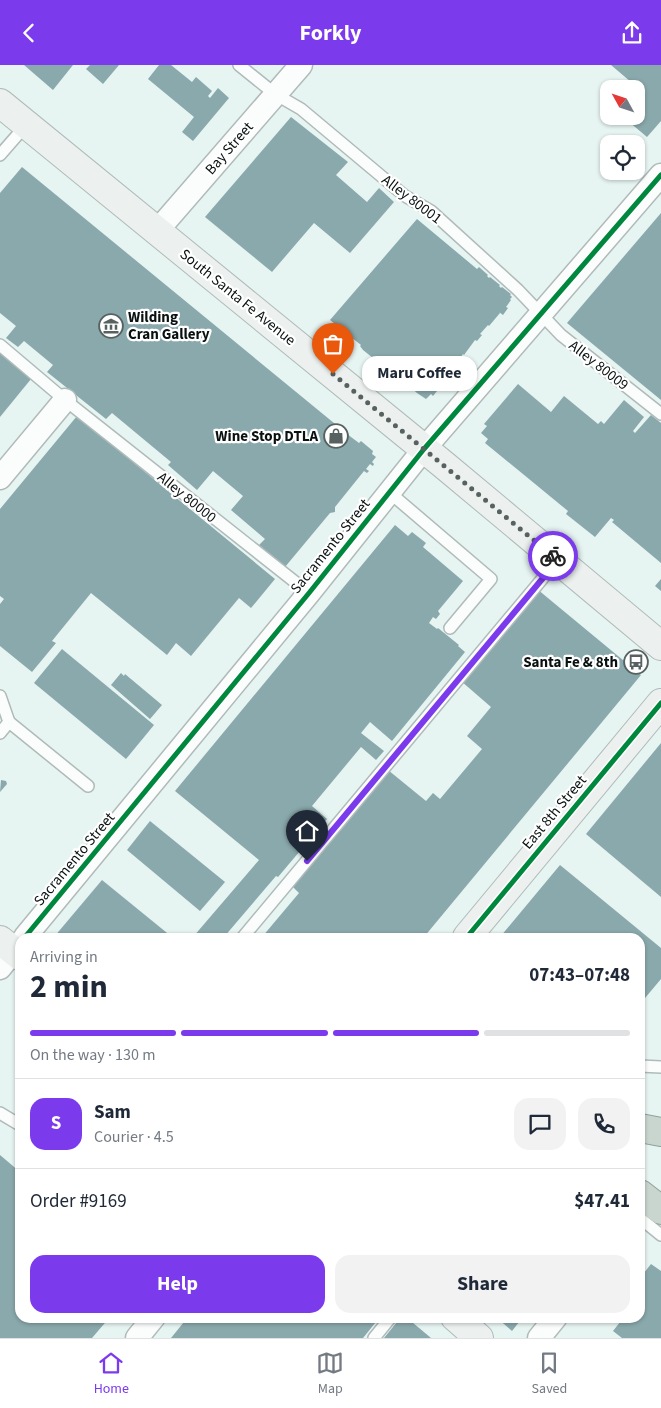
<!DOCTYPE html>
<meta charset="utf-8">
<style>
:root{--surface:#fff;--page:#f2f2f3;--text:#1f2937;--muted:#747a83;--line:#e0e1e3;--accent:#7c3aed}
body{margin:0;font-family:"Source Sans 3",sans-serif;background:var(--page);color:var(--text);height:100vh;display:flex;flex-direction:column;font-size:19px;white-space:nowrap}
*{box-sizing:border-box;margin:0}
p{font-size:16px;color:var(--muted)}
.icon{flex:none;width:28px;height:28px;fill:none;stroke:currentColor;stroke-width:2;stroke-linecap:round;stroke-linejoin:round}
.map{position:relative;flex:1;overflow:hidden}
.sheet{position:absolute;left:15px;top:868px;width:630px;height:390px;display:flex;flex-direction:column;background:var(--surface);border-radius:15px;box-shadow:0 1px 4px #0004}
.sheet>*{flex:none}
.needle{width:32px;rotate:310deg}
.controls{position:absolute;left:600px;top:15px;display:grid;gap:10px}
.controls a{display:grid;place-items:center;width:45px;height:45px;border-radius:10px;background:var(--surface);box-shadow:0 1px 4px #0004;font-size:25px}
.pin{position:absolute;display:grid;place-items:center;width:42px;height:42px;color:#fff;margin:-51px -21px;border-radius:50% 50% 50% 0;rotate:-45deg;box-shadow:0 0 5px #0007}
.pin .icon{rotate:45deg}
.courier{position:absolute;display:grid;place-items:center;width:50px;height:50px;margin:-25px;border:4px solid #7c3aed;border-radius:50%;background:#fff;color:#222;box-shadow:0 1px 6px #0007}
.bubble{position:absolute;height:35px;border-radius:15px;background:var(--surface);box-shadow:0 1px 4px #0004;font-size:16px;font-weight:700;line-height:35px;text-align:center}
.summary em{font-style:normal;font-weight:700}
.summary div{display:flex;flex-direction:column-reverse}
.summary{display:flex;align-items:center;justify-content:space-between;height:85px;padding:0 15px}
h1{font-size:32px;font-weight:700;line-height:38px}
.bar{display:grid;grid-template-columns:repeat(4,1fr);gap:8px 5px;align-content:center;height:60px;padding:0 15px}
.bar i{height:6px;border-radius:4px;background:var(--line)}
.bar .on{background:var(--accent)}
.bar p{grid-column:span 4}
.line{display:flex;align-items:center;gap:12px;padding:0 15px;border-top:1px solid var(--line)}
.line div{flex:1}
.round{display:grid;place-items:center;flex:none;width:52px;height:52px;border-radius:15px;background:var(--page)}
.primary-button{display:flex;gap:10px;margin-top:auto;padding:10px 15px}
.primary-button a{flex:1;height:58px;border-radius:15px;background:var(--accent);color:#fff;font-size:20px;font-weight:700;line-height:58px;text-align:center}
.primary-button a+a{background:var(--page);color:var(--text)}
header{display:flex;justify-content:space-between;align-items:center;height:65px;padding:0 15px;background:var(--accent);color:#fff;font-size:22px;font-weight:700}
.tabs{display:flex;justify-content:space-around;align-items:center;height:70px;border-top:1px solid var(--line);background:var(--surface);font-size:14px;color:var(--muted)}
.tabs a{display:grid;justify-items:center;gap:2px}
.tabs .on{color:var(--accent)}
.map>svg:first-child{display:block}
.building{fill:#8aa9ac}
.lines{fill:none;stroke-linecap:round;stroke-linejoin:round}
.lane-casing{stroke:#b0bbb9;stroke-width:14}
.street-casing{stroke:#b0bbb9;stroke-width:25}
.secondary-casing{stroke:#b0bbb9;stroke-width:30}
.highway-casing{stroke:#91a29b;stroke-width:30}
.lane{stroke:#fbfdfd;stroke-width:11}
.street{stroke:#fbfdfd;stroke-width:22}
.secondary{stroke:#ecf1ef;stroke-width:28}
.highway{stroke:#c9d5cf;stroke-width:28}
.cycleway-casing{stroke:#fff;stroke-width:8}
.cycleway{stroke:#00873e;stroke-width:5}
.done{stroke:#566160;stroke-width:5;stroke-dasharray:0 9}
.route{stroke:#7c3aed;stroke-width:6}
.labels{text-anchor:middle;stroke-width:4.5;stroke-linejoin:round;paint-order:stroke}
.street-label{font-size:15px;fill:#091211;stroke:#fff}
.poi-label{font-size:15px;font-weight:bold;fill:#091211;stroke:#fff;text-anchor:end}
</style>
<header><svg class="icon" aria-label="back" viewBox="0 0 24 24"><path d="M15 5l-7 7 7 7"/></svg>Forkly<svg class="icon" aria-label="share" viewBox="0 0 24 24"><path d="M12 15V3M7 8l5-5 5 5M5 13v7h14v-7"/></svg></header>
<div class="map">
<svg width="661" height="1273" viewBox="0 0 661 1273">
<rect width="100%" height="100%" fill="#e6f4f2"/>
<g class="building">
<polygon points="24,0 73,0 53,25"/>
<polygon points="90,0 119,0 103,19 86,4"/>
<polygon points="159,0 171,0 192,17 196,12 212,26 208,31 210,33 218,23 229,33 193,76 182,67 194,52 148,14"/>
<polygon points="611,0 661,0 661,56 647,72 622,51 636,51 636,23 638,23"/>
<polygon points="291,52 348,97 336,110 367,137 379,123 394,137 350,188 314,158 272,207 205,152"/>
<polygon points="22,102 351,372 359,378 361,376 373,386 372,389 376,392 372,397 374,399 373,401 370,399 366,404 369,406 367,408 364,406 335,442 335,447 330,448 285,502 259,480 265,474 231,445 243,431 213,406 197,425 168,400 171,397 112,348 106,354 47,307 53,300 24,276 18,282 6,273 16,261 0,248 0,128"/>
<polygon points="661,148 661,335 567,258"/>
<polygon points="417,154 477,204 479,202 488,210 487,211 489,213 490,212 500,220 499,221 501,223 502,222 511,229 510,230 512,232 510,234 511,235 506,242 508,243 503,250 499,247 500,248 489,261 488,260 480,269 482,270 477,276 475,275 464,290 463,289 452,304 451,303 446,308 448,310 440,319 437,318 441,321 433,331 431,329 426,334 417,328 389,303 385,303 381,298 374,293 374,291 373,293 363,285 360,281 361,280 330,255"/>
<polygon points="0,288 31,314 0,352"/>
<polygon points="518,319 551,347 564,331 598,359 601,356 604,359 624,335 644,352 633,366 635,368 651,350 661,358 661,498 612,457 614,455 611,453 595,472 566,449 568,446 485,378 488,374 481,368 487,361 484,359"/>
<polygon points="77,351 275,514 251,543 239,533 191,591 176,578 167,590 91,528 52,576 56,578 32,607 0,581 0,539 4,534 0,531 0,444"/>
<polygon points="395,460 408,471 412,467 426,478 423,482 463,516 438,546 440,549 436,554 433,552 429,558 437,564 438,563 459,580 458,581 465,587 392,676 370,657 361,668 384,686 376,695 361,682 312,741 327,754 278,812 276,811 224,872 193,872 259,795 175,726"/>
<polygon points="661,514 661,526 655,521"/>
<polygon points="537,524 641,610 424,872 262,872 299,828 292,821 388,705 426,736 433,728 440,734 482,684 467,671 491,642 461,616"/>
<polygon points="62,584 154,660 126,694 34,618"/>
<polygon points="121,608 124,611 125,609 162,640 150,654 111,620"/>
<polygon points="661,678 661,832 586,769"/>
<polygon points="1,715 6,716 7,719 0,727"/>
<polygon points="150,756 225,817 200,846 127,785"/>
<polygon points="560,800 661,883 661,914 640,939 640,872 500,872"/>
<polygon points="102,815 172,872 54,872"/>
<polygon points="0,1090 20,1107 20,1252 110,1252 92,1273 0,1273"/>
<polygon points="651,1199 661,1206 661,1273 622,1273 613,1266 624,1252 640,1252 640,1213"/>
<polygon points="188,1252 380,1252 363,1273 171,1273"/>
<polygon points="401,1252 406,1252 431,1273 384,1273"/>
<polygon points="496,1252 523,1252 512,1266"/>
</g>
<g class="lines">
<g class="lane-casing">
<g id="lane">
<polyline points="239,0 275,29 301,44 405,131 431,146 518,225 561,270 661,349"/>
<polyline points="0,90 27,59"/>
<polyline points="0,280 65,335 309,528"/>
<polyline points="389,427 491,514 450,563"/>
<polyline points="0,631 9,657 0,668"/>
<polyline points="9,657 88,721"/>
<polyline points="243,872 558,495"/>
<polyline points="640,1001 661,1002"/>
<polyline points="0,1048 20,1060"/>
<polyline points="640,1153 661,1170"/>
<polyline points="374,1273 391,1252"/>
</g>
</g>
<g class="street-casing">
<g id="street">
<polyline points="157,166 301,0"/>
<polyline points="0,413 65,335"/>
<polyline points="25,872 309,528 424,384 661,110"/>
<polyline points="0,903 20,878"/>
<polyline points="137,1273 154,1252"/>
<polyline points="539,1273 556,1252"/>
</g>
</g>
<g class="secondary-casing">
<g id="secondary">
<polyline points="0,38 444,400 661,581"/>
<polyline points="467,872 661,638"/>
<polyline points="0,875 20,891"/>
<polyline points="455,1252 479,1273"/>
</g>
</g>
<g class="highway-casing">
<g id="highway">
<polyline points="640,1063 661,1067"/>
<polyline points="640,1129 661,1145"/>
</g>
</g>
<use href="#lane" class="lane"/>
<use href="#street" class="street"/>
<use href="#secondary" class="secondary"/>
<use href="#highway" class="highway"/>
<g class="cycleway-casing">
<g id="cycleway">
<polyline points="25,872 309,528 424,384 661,110"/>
<polyline points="467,872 661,638"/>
</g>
</g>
<use href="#cycleway" class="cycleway"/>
</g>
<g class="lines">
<polyline class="done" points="333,309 553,491"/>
<polyline class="route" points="307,796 558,495 553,491"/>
</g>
<defs>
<g id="museum-ring" transform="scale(1.25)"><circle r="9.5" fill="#fff" stroke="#566160" stroke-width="1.5"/><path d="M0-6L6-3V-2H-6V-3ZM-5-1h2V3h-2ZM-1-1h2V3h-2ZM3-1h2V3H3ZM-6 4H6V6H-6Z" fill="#566160"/></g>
<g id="shop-ring" transform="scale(1.25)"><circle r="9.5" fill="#fff" stroke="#566160" stroke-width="1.5"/><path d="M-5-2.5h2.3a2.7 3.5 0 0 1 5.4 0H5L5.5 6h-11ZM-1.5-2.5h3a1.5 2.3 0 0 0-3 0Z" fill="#566160"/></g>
<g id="bus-ring" transform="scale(1.25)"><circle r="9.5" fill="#fff" stroke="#566160" stroke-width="1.5"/><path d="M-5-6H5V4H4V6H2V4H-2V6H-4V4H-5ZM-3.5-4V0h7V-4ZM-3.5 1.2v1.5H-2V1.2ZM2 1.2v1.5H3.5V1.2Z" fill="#566160"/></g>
</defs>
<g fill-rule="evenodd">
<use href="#museum-ring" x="111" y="261"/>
<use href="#shop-ring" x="336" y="371"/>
<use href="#bus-ring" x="636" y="597"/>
</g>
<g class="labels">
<g class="street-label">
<text transform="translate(229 83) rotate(-49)" y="5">Bay Street</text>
<text transform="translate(412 134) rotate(37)" y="5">Alley 80001</text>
<text transform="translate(238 232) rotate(39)" y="5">South Santa Fe Avenue</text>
<text transform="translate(599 300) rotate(38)" y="5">Alley 80009</text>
<text transform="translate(187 432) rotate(39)" y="5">Alley 80000</text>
<text transform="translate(330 481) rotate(-51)" y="5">Sacramento Street</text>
<text transform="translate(554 747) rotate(-50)" y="5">East 8th Street</text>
<text transform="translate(74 794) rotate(-50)" y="5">Sacramento Street</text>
</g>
<g class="poi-label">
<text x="128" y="257" text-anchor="start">Wilding<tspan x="128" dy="17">Cran Gallery</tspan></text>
<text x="318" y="376">Wine Stop DTLA</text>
<text x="618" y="602">Santa Fe &amp; 8th</text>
</g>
</g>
</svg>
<div class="controls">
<a><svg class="needle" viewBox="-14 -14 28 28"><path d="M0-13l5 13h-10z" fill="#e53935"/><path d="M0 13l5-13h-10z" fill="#747a83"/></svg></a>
<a><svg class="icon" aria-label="locate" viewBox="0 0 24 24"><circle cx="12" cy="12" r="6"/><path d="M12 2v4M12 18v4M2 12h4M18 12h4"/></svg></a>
</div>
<div class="pin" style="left:333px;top:309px;background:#ea580c"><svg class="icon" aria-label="bag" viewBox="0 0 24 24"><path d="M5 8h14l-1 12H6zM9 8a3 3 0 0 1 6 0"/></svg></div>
<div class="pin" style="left:307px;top:796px;background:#1f2937"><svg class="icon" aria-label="home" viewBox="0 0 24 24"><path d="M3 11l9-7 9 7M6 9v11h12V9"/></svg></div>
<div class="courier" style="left:553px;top:491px"><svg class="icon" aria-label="bike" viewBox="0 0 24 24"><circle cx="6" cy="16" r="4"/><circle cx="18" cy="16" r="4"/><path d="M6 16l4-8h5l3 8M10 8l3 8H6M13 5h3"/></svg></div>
<div class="bubble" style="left:362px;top:291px;width:115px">Maru Coffee</div>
<section class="sheet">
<div class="summary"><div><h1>2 min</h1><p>Arriving in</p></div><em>07:43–07:48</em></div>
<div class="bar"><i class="on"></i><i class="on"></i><i class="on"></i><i></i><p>On the way · 130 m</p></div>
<div class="line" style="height:90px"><b class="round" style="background:var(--accent);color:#fff">S</b><div><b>Sam</b><p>Courier · 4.5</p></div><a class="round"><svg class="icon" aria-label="chat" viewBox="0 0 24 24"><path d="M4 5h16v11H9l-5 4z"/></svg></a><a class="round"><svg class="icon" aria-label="phone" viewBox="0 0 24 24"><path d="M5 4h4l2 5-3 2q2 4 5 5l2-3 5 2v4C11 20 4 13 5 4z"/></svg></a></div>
<div class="line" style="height:65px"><div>Order #9169</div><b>$47.41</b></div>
<div class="primary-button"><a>Help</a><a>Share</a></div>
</section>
</div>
<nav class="tabs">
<a class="on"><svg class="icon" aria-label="home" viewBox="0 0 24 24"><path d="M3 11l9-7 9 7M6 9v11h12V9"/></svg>Home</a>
<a><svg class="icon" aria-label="map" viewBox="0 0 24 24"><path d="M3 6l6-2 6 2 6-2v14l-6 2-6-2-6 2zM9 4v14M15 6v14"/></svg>Map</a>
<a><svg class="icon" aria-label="saved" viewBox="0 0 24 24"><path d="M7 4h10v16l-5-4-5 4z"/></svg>Saved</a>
</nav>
